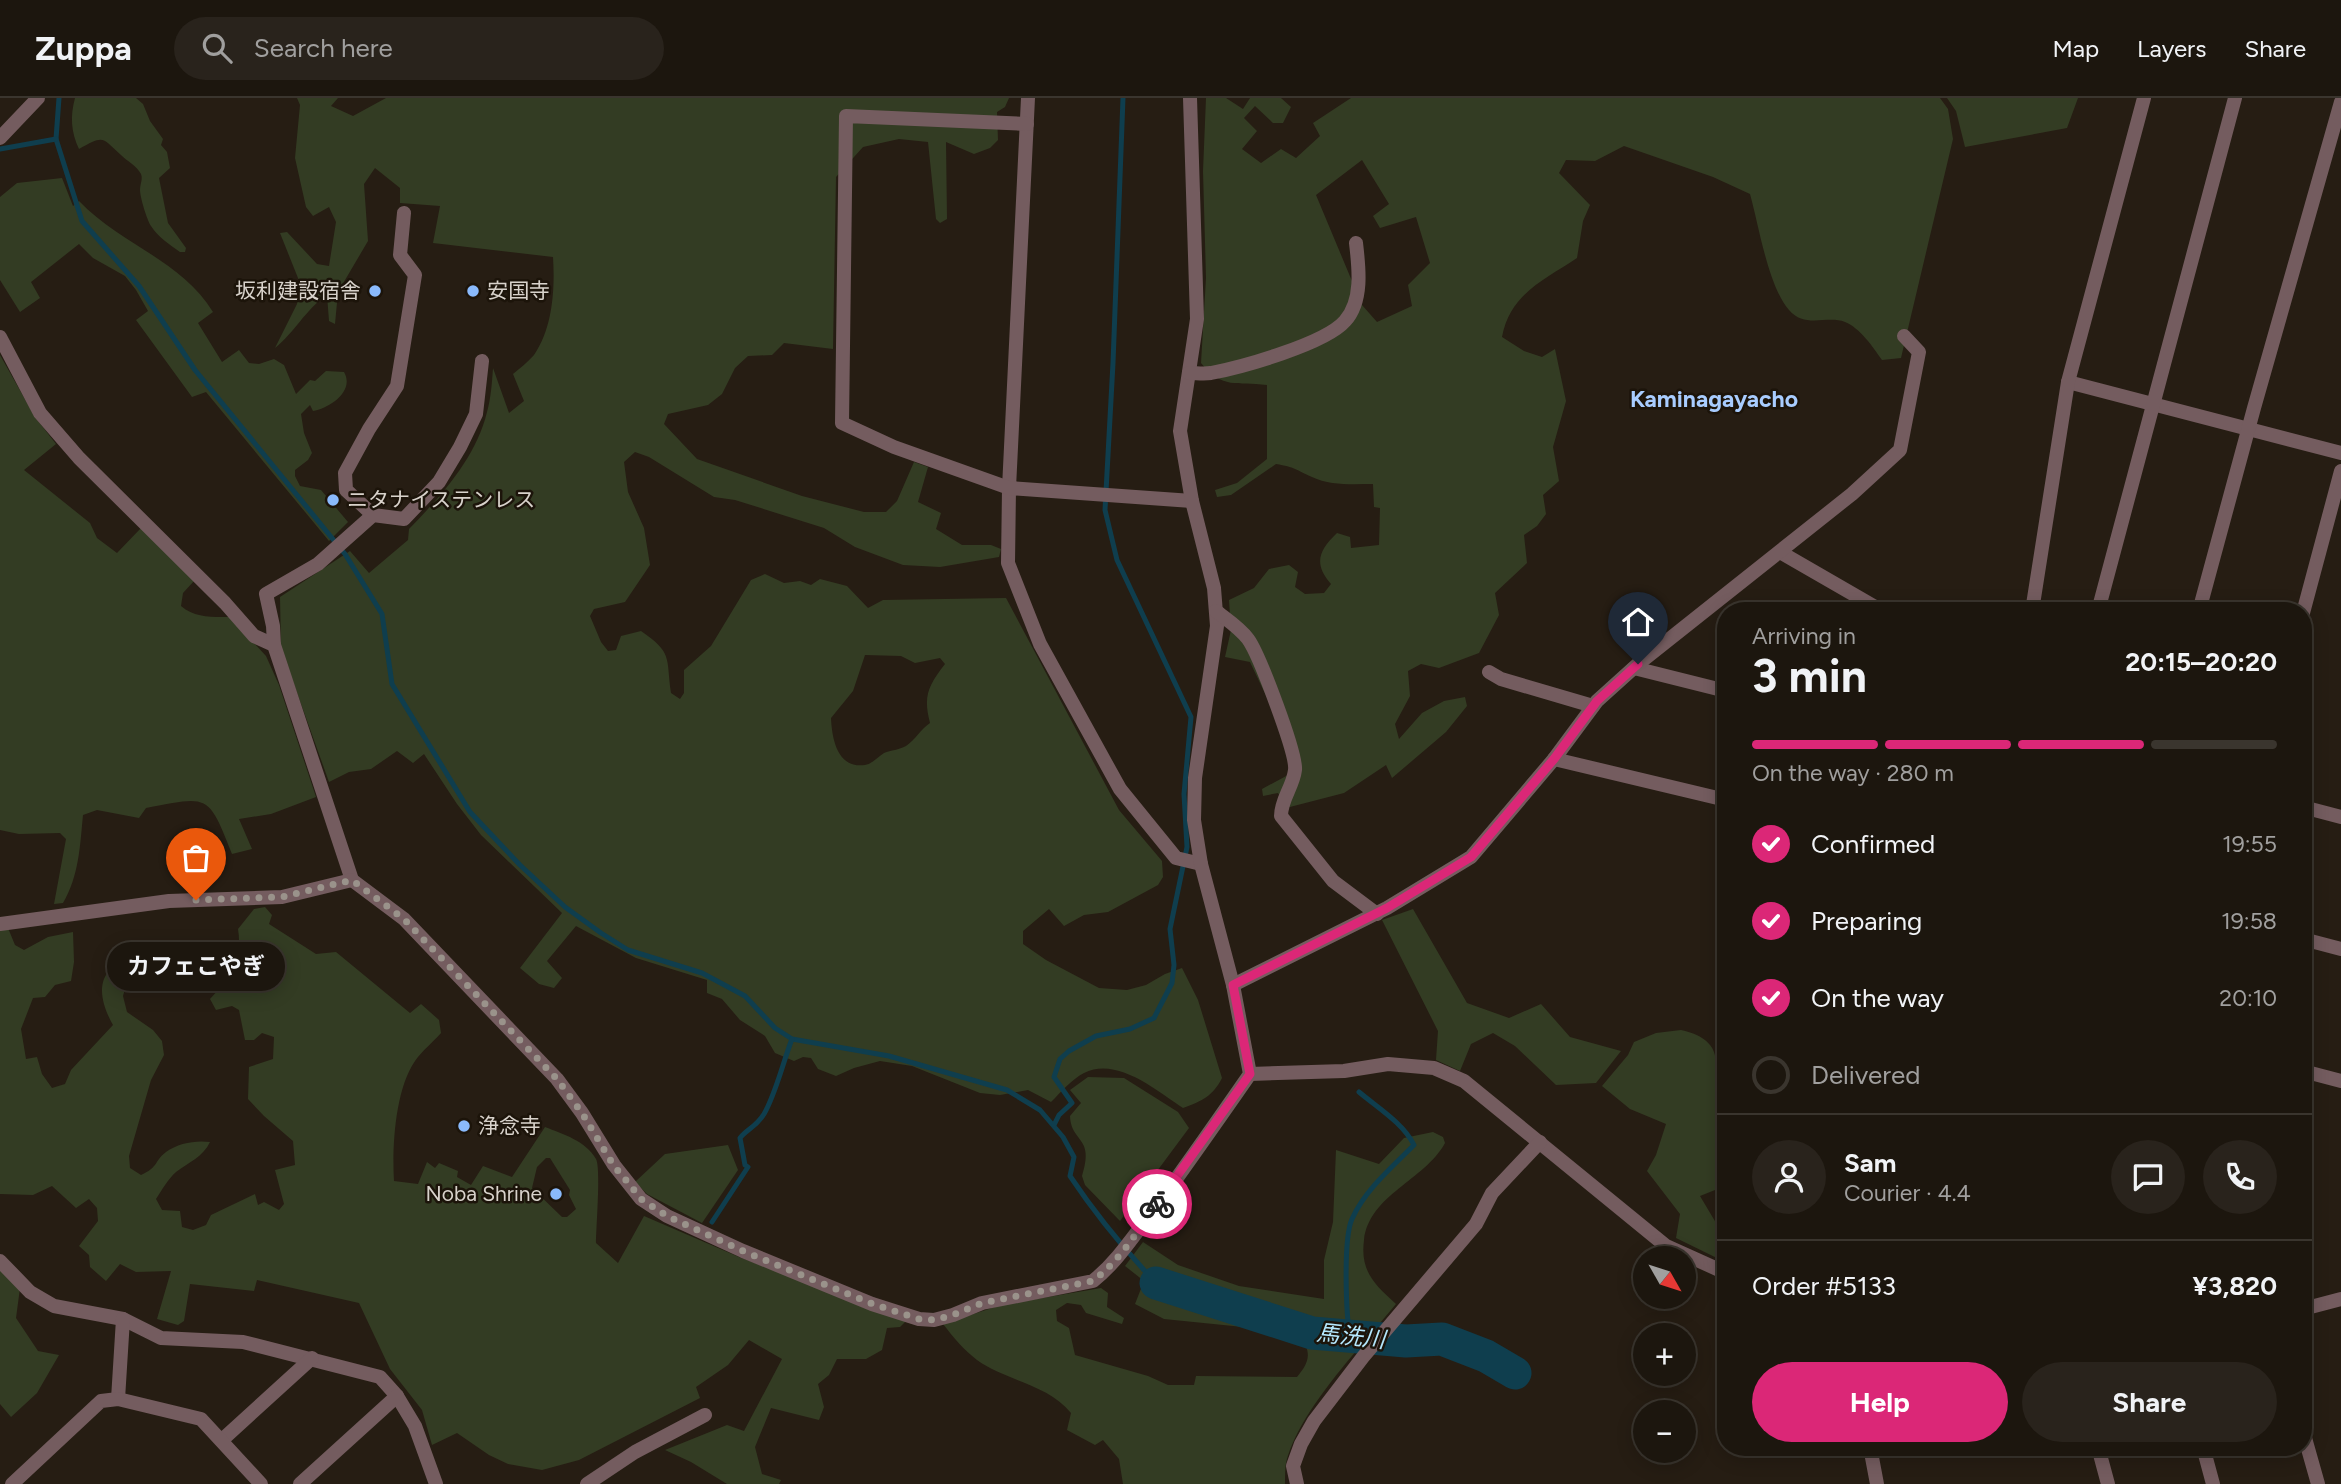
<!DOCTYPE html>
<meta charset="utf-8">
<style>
:root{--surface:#1c160e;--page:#29231c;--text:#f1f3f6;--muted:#a09f9e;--line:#3a352e;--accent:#db2777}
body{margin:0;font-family:Figtree,"Noto Sans JP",sans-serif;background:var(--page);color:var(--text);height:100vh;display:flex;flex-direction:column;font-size:26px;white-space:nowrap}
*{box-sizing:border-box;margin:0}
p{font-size:23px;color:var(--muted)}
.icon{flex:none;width:38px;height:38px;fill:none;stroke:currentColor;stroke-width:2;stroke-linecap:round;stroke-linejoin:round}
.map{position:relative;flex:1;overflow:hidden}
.sheet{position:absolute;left:1717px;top:504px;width:595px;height:854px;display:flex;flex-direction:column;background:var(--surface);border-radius:28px;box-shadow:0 4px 18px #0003,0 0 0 2px var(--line)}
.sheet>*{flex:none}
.needle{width:46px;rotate:129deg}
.controls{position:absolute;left:1633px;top:1148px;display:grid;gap:14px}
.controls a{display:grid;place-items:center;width:63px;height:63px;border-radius:50%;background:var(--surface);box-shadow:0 4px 18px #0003,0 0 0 2px var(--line);font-size:35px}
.pin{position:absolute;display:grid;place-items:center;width:60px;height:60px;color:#fff;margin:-72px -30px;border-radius:50% 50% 50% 0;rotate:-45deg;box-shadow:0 0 7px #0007}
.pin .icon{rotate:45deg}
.courier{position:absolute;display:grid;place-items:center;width:70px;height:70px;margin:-35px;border:5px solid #db2777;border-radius:50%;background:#fff;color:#222;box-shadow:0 2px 9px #0007}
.bubble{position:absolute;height:49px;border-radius:24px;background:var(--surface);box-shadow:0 4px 18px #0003,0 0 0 2px var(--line);font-size:23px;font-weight:700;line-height:49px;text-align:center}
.overview em{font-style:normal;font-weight:700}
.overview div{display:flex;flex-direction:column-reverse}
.overview{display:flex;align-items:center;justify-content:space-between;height:119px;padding:0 35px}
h1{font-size:46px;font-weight:700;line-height:52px}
.bar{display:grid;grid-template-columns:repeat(4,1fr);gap:10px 7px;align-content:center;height:84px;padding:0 35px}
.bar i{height:9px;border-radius:5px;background:var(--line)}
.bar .current{background:var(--accent)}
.bar p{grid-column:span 4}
.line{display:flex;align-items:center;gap:18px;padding:0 35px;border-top:2px solid var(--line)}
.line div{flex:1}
.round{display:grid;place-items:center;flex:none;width:74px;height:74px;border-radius:37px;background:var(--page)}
ol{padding:0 35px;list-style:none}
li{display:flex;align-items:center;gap:21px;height:77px}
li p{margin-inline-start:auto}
li .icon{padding:7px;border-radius:50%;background:var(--accent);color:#fff;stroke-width:4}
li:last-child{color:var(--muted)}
li i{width:38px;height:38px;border:4px solid var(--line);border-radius:50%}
.cta{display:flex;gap:14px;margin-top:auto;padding:14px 35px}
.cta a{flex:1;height:80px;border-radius:42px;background:var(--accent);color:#fff;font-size:28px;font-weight:700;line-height:80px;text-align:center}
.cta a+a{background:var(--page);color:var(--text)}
header{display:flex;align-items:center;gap:42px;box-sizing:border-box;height:98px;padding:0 35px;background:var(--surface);border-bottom:2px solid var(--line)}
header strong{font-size:33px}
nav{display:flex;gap:38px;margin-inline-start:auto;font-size:24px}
.search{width:490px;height:63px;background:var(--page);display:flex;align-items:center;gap:18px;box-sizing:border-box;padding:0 24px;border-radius:38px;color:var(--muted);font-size:26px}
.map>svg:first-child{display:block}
.green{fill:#333c23;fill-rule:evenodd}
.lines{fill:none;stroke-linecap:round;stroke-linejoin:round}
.stream{stroke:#0f3e4e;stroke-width:5}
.river{stroke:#0f3e4e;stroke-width:33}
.minor{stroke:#745c5f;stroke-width:14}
.tertiary{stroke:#745c5f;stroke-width:14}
.done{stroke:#9a938b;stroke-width:7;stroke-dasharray:0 12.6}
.route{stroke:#db2777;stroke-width:9}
.poi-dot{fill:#8abafc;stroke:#1c140a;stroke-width:2.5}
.labels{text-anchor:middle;stroke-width:5;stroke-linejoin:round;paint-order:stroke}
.poi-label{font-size:21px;fill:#d8d2cb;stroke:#1c140a;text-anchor:start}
.neighbourhood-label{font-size:23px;font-weight:bold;fill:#a8ccfe;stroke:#1c140a}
.water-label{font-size:23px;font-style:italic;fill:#b4e7fd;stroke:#1c140a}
</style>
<header>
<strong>Zuppa</strong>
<div class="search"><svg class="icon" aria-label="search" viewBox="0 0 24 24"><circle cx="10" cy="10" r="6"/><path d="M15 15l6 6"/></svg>Search here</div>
<nav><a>Map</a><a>Layers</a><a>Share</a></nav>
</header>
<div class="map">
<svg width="2341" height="1386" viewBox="0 0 2341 1386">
<rect width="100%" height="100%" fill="#261d13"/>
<g class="green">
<path d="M75 0H136L143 6 150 23 163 41 161 47 167 54 170 70 159 80 168 125 186 150 185 154H180C170 147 158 139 151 128 147 122 140 99 140 92 140 86 143 81 141 76 137 68 127 63 121 57 102 40 105 36 79 51 71 34 70 18 75 0Z"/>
<path d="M297 0H338L331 8 353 18 386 0H1009L1005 9 997 14 998 42 990 50 974 56 946 44 947 121 940 125 936 121 928 44 899 41 863 49 836 79 833 251 784 245 772 257 748 258 735 270 722 296 708 307 668 316 664 326 697 361 802 398 864 414H886L897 403 914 364 928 369 918 404 941 415 936 431 962 447H991L1001 451 999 459 940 469 903 467 855 449 824 430 735 402 714 399 649 359 635 354 624 364 628 394 644 430 650 467 625 504 594 511 590 518 601 544 608 553 616 552 621 538 641 533C673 555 666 559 671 595L680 601 684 595V572L711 548 751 482 765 476 784 485 800 483 811 487 820 481 847 488 868 510 883 502 1006 500 1119 712 1162 763 1163 779 1158 787 1108 814 1084 817 1064 828 1049 811 1023 833V846L1046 862 1099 890 1127 892 1146 887 1165 876 1182 870 1198 902 1222 980C1213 998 1202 1003 1183 1010 1157 993 1117 958 1084 975 1072 981 1061 994 1051 1004L1028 992 1000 997 980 995 912 968 880 963 854 970 836 978 818 971 811 960 803 959 794 963 775 955 765 938 740 922 722 901 707 895V882L636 860 576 828 547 863 562 880 554 890 539 886 520 870 562 815 481 737 457 706 424 656 413 665 397 653 371 671 349 674 329 684 281 550 280 499 350 453 369 475 408 442 409 431C441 398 476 360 487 314 491 300 492 284 493 270L509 315 524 303 513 276C520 270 528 264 534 257 553 230 555 190 553 159L433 145 440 108 400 105V90L375 70 364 86 368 143 338 194 335 226 329 223 327 197C305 212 295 234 275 250L297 206 300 185 280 135 287 134 317 166 329 168 336 124 329 109 313 118 306 109 295 60 300 7ZM865 557 901 558 915 565 940 560 945 566C928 588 923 598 930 625 921 631 915 642 906 648 899 652 891 652 884 655 878 659 872 666 865 667 837 671 832 640 831 620L853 593Z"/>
<path d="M1206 0H1226L1243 11 1250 0H1281L1291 9 1283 25H1273L1255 8 1244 20 1257 33 1242 51 1261 65 1281 51 1296 60 1320 38 1313 25 1351 0H1940L1948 11 1953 41 1901 260 1882 262C1873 249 1860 230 1845 224 1827 217 1805 231 1789 212 1768 188 1759 128 1750 96L1713 79 1624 48 1595 63 1566 62 1559 75 1590 107 1583 123 1577 160C1544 182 1510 196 1502 239L1524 253 1542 259 1555 251 1566 303 1553 349 1559 383 1543 397 1546 416 1537 428 1524 437 1527 465 1495 495 1499 517 1479 555 1439 570 1421 566 1408 573 1410 598 1395 626 1399 641 1422 615 1444 603 1465 599 1467 608 1446 634 1392 680 1386 667 1344 695 1286 710 1278 695 1263 698 1262 691 1288 677 1291 650 1250 564 1225 559 1231 532 1229 502 1254 490 1269 471 1289 467 1298 474 1295 489 1305 496 1324 495 1331 486C1313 466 1319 452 1337 435L1350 439 1351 450 1379 447 1380 410 1374 409 1373 386C1354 386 1330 388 1312 379 1296 372 1295 369 1276 366L1231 397 1217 399 1215 392 1237 385 1267 361V287C1236 283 1223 292 1201 265L1206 180 1203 73ZM1362 62 1389 106 1373 118 1380 130 1416 119 1430 165 1408 187 1412 208 1377 224 1362 207 1316 97Z"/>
<polygon points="1947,0 2078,0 2067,30 1965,49 1956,13"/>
<path d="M62 80 73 108 79 103C120 146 181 162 213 214L198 225 222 264 239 252 249 265 259 266 274 261 284 267 296 296 310 282 315 283 326 273 344 274C355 293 330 310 313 313L310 307 301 316 304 335 312 355 308 362 295 372V378L300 388 321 392 348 424 329 443 206 294 192 299 136 222 148 213 136 192 125 178 93 160 79 146 31 184 40 200 20 214 0 182V99L17 85Z"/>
<path d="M0 257 35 319 56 346 24 372 90 425 97 440 117 455 141 430 194 483 183 495 181 508C195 520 211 519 230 519L266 558 279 587 316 699 271 716 239 721 252 751 232 756C208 695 209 698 146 710L139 720 97 712 83 717C80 748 79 778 63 805L54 806 66 741 60 735 19 736 0 732Z"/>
<path d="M265 809 272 817 269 826 316 856 336 854 410 915 421 906 439 922 441 935C433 944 422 953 415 963 395 992 392 1049 394 1083L418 1086 427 1064 435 1070 439 1065 458 1073 457 1079 471 1087 483 1068 512 1079 545 1029C563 1036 586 1043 596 1061 601 1070 596 1130 596 1145L618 1165 644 1118 739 1159 907 1222 900 1229 887 1230 882 1252 866 1261H837L829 1277 818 1286 824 1309 819 1322 771 1310 755 1349 762 1376 781 1382 779 1386H727L691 1364 665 1352 727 1327 744 1333 782 1261 749 1242 728 1267 696 1289 700 1300 579 1362 542 1372 508 1366 489 1357 457 1335 432 1347 422 1312 390 1271 359 1205 257 1182 254 1193 190 1186 184 1223 178 1227 157 1221 171 1173 136 1174 120 1166 106 1183 90 1169 89 1157 79 1148 98 1123 97 1110 89 1101 76 1110 52 1088 33 1097 0 1096V830H8L15 847 24 852 48 839 73 834 74 864 71 883 55 887 45 899 33 900 21 931 26 961 37 959 42 976 52 990 65 986 71 972 113 927C104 911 95 887 110 872 114 868 121 865 125 863L129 877 123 898 127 914 153 932 162 943 164 957 151 982 129 1058 130 1070 141 1077C159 1069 154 1063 166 1054 178 1045 196 1042 210 1044 203 1059 189 1064 176 1074 168 1081 162 1092 156 1101L162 1112 180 1113 182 1129 193 1132 206 1127 211 1117 255 1096 258 1107 264 1104 279 1112 284 1106 275 1072 295 1067 293 1043 264 1018 248 1001 249 969 273 961 274 939 262 935 254 942H245L239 912 232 908 216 912 210 901C229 880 243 861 238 831L254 811ZM546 1060H550L570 1092 569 1097 576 1111 567 1119H562L532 1090 537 1069Z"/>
<polygon points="1413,811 1467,905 1509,920 1541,906 1570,939 1621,953 1596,985 1556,987 1515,948 1493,935 1471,946 1460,973 1436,962 1438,933 1382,822"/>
<path d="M1681 932C1704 937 1720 948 1715 974L1725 975V1088L1700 1098 1725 1140V1164L1676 1140 1680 1116 1647 1073 1656 1057 1666 1026 1630 1011 1602 988 1628 957 1634 944 1656 935Z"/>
<path d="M1088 979 1124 980 1178 1014 1189 1030 1120 1123 1085 1087 1082 1078C1095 1038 1071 1045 1070 1018L1081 1005 1070 992Z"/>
<path d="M1433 1034 1443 1039 1445 1045C1425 1082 1369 1097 1364 1142 1360 1173 1374 1186 1396 1206 1361 1249 1299 1312 1286 1365 1285 1371 1285 1379 1285 1386H1123L1119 1361 1103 1342 1095 1347 1067 1332 1071 1315C1048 1286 1006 1283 977 1262 964 1252 953 1239 943 1226L1001 1207 1101 1190 1108 1195 1107 1209 1124 1220 1122 1226 1086 1215 1081 1207 1067 1205 1056 1212 1057 1223 1069 1230 1075 1257 1148 1278 1168 1287H1194L1196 1278 1297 1279C1305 1269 1311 1261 1306 1248L1243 1229 1164 1221 1135 1206 1144 1183 1125 1168 1143 1144 1178 1167 1239 1188 1324 1201V1162L1333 1124 1336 1052 1379 1066 1404 1040Z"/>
<polygon points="728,1047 738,1072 702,1125 647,1096 635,1084 665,1056"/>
<polygon points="0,1169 20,1190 16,1220 38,1253 59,1257 37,1295 11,1319 0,1306"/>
</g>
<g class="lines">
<g class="stream">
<path d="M59 0 56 41 82 123 139 188 195 272 345 456 382 516 392 586 470 714 520 767 565 809 601 835 628 852 702 875 745 898 775 930 792 941 889 958 1007 992 1040 1012 1063 1039 1074 1059 1070 1078C1096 1117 1124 1151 1156 1185"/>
<polyline points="0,51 56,41"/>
<polyline points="1054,1027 1059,1017 1072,1005 1054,979 1060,961 1069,953 1096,938 1130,931 1154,920 1172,885 1174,867 1170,831 1187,749 1184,696 1191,619 1117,462 1105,412 1113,265 1123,0"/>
<path d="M712 1124 748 1069 745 1067 740 1040C747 1031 756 1029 764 1016 776 995 783 964 792 941"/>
<path d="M1350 1239C1346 1216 1343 1141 1352 1121 1365 1092 1392 1069 1414 1047 1403 1025 1378 1010 1359 994"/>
</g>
<polyline class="river" points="1156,1185 1312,1235 1406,1243 1442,1241 1486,1258 1515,1275"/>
<g class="minor">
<polyline points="1028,0 1009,390 1008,465 1040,546 1120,691 1176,760 1201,766"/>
<polyline points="1027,26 846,18 842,325 894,349 1009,390 1192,403"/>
<polyline points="0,40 38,0"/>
<path d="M0 239 40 315 79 360 225 505 254 538 274 547 352 782 404 821 557 981 582 1015 614 1067 641 1101 667 1118 743 1153 872 1206 919 1221 934 1222 953 1217 982 1205 1093 1183C1117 1164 1134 1137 1153 1113 1186 1068 1218 1022 1250 976L1233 887 1201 766 1194 722 1195 680 1217 528 1214 490 1192 403 1180 333 1197 221 1190 0"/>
<path d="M1189 275C1196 275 1204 276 1211 275 1242 269 1325 246 1345 223 1363 203 1359 170 1356 145"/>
<polyline points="2068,284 2341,355"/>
<polyline points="373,417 346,392 345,375 369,331 397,288 415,177 400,157 404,115"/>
<polyline points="1780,454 1877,510"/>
<path d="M1216 513C1226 521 1240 530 1248 541 1259 556 1297 656 1295 672 1293 689 1281 701 1281 718L1333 783 1377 816"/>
<polyline points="2032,513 2068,284 2144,0"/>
<polyline points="2098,513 2235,0"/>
<polyline points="2199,513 2254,310 2341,4"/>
<polyline points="2303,515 2341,373"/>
<polyline points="274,547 273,528 266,496 318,466 373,417 404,421 439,384 460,349 476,316 482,263"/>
<polyline points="1634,570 1726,593"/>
<polyline points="1489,574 1501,581 1593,608"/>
<polyline points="1554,661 1726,702"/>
<polyline points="2303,709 2341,719"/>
<polyline points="0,826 169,803 282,799 352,782"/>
<polyline points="1233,887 1387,810 1471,759 1554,661 1597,603 1638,566 1852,396 1900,352 1919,254 1904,238"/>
<polyline points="2303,973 2341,983"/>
<polyline points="1250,976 1344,973 1388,966 1434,970 1464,983 1666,1148 1726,1175"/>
<polyline points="0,1163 30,1194 54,1208 123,1221 161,1240 243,1244 380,1279 397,1298 415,1328 436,1386"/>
<polyline points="2303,1211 2341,1201"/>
<polyline points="118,1301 123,1221"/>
<polyline points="2303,1333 2318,1386"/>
<polyline points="222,1342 312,1260"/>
<polyline points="1870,1349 1877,1386"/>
<polyline points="2098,1349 2108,1386"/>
<polyline points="2203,1349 2213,1386"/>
<polyline points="12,1386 101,1303 118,1301 201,1321 261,1386"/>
<polyline points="300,1386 397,1298"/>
<polyline points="587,1386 635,1354 705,1317"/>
<polyline points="1297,1386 1293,1368 1301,1346 1314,1323 1363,1259 1476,1126 1492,1095 1540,1044"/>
</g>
<polyline class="tertiary" points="2303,841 2341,851"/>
</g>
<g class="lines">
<path class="done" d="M196 802 282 799 352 782 404 821 557 981 582 1015 614 1068 630 1087 641 1101 667 1118 743 1153 821 1185 873 1206 919 1221 934 1222 953 1217 982 1205 1093 1183C1119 1163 1138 1133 1157 1106"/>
<polyline class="route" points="1157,1106 1250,976 1233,887 1387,810 1471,759 1554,661 1597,603 1638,566"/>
</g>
<g class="poi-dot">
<circle cx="375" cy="193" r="7"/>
<circle cx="473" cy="193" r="7"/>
<circle cx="333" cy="402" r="7"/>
<circle cx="464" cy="1028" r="7"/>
<circle cx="556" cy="1096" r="7"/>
</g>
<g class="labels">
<g class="poi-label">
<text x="361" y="200" text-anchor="end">坂利建設宿舎</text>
<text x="487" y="200">安国寺</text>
<text x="347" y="409">ニタナイステンレス</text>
<text x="478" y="1035">浄念寺</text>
<text x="542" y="1103" text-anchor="end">Noba Shrine</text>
</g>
<g class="neighbourhood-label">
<text x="1714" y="309">Kaminagayacho</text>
</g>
<g class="water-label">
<text transform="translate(1351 1238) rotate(6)" y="8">馬洗川</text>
</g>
</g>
</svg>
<div class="controls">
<a><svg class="needle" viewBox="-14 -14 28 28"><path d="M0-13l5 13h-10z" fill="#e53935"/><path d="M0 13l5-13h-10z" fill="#a09f9e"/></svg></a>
<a>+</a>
<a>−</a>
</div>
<div class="pin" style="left:196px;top:802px;background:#ea580c"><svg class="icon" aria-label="bag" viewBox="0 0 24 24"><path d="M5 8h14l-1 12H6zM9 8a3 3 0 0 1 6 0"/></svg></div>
<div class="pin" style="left:1638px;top:566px;background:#1f2937"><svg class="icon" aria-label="home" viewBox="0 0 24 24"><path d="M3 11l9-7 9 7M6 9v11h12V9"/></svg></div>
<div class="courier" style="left:1157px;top:1106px"><svg class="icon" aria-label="bike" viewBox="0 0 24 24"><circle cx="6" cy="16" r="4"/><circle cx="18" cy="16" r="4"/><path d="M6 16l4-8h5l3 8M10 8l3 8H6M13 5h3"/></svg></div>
<div class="bubble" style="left:107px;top:844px;width:178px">カフェこやぎ</div>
<section class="sheet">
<div class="overview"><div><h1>3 min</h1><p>Arriving in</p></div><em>20:15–20:20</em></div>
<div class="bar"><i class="current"></i><i class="current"></i><i class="current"></i><i></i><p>On the way · 280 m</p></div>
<ol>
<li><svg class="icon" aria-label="check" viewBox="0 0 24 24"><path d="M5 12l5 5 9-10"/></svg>Confirmed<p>19:55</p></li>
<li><svg class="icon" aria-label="check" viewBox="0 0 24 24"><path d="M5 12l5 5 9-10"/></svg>Preparing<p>19:58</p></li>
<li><svg class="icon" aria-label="check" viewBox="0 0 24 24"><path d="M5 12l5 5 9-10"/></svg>On the way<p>20:10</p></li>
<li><i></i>Delivered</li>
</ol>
<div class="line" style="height:126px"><a class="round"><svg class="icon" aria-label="person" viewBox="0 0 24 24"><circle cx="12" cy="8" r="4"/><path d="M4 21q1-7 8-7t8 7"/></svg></a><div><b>Sam</b><p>Courier · 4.4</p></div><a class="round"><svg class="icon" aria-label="chat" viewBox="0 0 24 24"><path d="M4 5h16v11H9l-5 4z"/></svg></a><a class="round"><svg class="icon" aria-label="phone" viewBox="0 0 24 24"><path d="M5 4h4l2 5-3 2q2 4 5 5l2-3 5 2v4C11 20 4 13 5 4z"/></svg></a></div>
<div class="line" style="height:91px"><div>Order #5133</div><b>¥3,820</b></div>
<div class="cta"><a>Help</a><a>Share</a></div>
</section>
</div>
